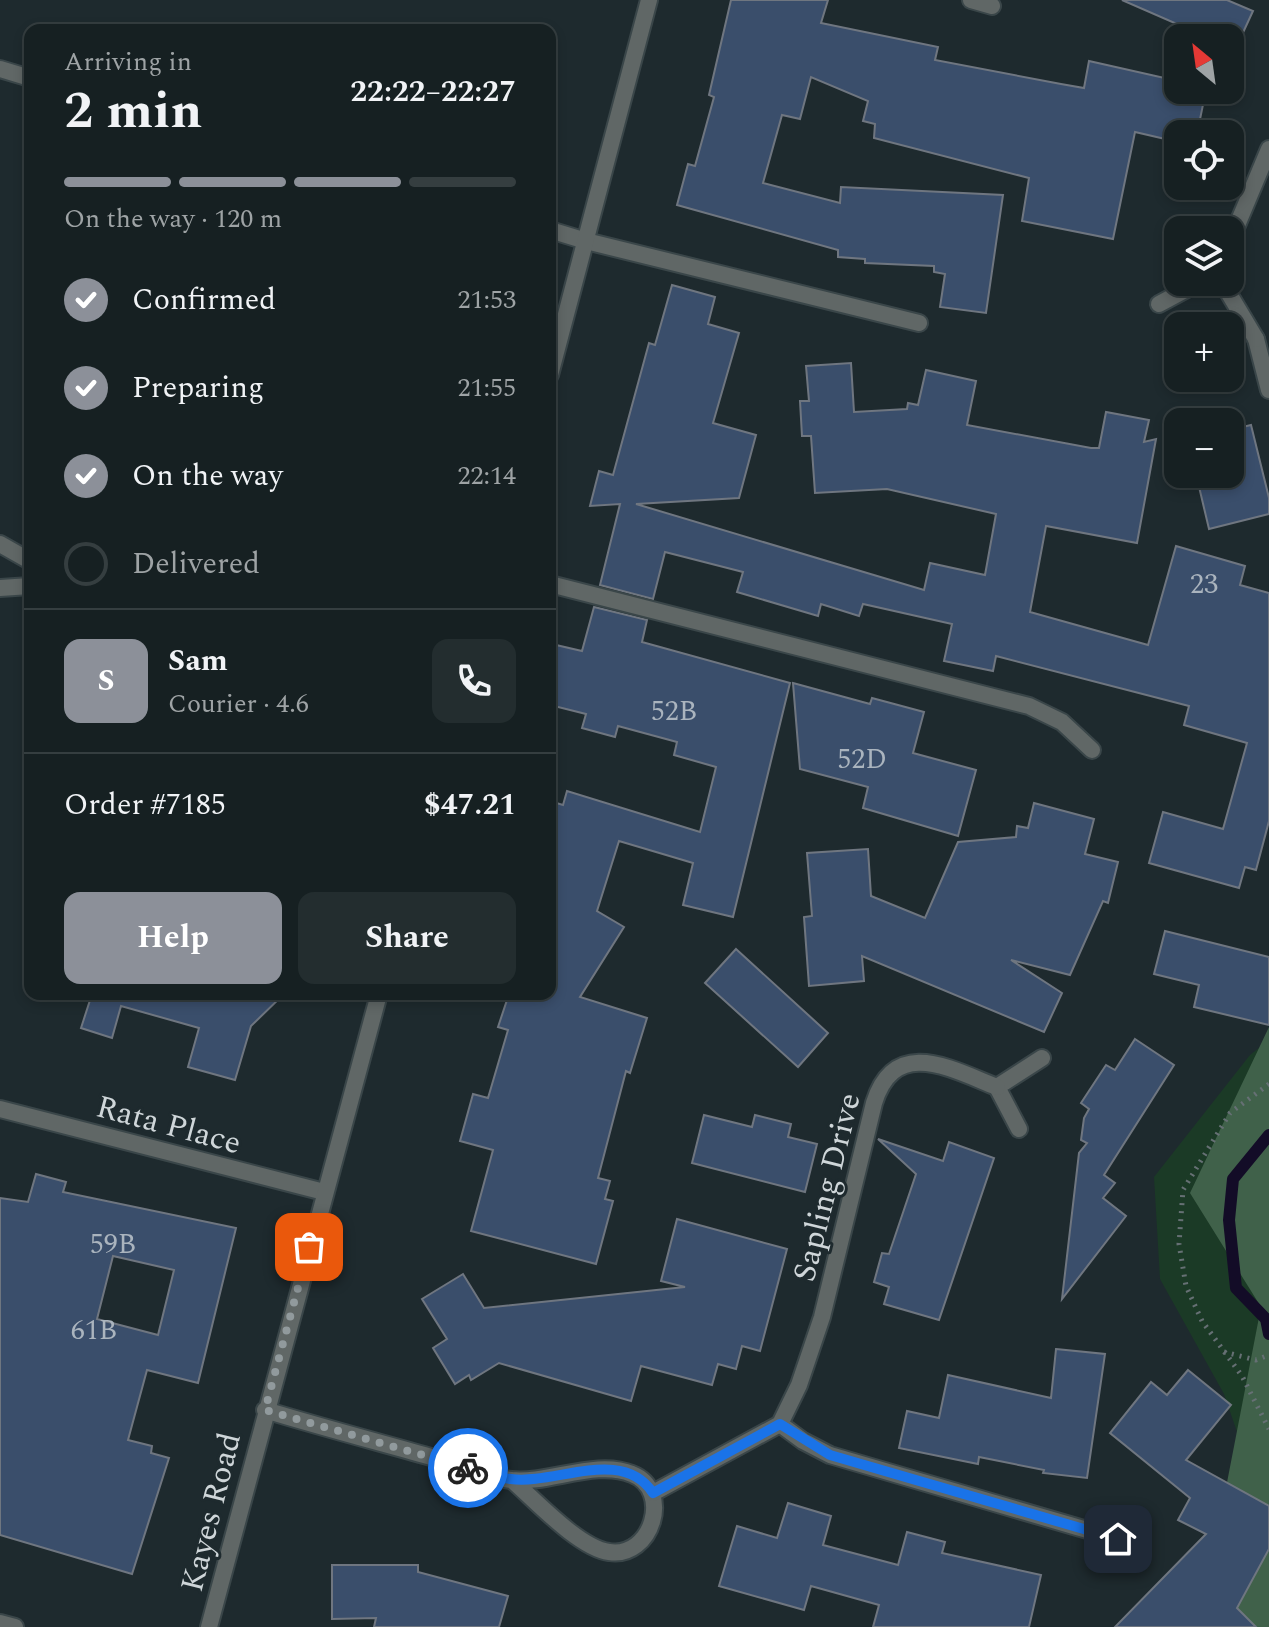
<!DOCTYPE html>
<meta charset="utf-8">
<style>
:root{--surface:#162022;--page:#232d2f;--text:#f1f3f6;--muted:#9ea3a5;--line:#353e40;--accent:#8c9099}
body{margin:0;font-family:Spectral,serif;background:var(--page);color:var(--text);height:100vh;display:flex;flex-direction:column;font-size:30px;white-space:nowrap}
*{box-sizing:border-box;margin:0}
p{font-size:26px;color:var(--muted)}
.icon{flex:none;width:44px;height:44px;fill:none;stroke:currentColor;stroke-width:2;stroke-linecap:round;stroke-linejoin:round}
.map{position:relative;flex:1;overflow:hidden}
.details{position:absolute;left:24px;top:24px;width:532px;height:976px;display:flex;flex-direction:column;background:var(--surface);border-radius:16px;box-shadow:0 4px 12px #0003,0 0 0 2px var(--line)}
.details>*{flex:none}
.needle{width:52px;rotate:331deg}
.controls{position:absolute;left:1164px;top:24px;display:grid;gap:16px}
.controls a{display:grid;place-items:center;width:80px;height:80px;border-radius:16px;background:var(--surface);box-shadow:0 4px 12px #0003,0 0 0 2px var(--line);font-size:40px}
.pin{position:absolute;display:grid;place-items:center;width:68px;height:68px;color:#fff;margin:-34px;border-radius:16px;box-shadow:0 4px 12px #0006}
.courier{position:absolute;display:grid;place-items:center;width:80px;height:80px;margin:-40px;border:6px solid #1a73e8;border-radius:50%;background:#fff;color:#222;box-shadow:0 2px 10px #0007}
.head em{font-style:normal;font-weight:700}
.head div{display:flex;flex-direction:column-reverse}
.head{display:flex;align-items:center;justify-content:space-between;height:136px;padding:0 40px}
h1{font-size:52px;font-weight:700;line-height:60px}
.bar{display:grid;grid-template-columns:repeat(4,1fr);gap:12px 8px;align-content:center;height:96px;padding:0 40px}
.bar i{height:10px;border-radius:6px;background:var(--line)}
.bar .on{background:var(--accent)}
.bar p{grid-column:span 4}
.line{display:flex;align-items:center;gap:20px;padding:0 40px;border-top:2px solid var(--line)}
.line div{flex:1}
.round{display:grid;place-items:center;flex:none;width:84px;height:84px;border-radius:16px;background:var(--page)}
ol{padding:0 40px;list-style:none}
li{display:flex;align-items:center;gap:24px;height:88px}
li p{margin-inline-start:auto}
li .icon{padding:8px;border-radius:50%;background:var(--accent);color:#fff;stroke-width:4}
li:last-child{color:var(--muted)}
li i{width:44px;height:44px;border:4px solid var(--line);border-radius:50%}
.action{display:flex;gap:16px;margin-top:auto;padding:16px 40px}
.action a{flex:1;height:92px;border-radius:16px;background:var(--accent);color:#fff;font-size:32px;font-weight:700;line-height:92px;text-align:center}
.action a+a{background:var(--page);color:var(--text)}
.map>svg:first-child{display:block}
.green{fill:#1b3a26}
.forest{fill:#40614a}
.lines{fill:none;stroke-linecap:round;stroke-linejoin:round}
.stream{stroke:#130c27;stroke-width:12}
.building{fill:#3a4e6b;stroke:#6f7680;stroke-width:2;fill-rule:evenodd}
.lane-casing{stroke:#3a4649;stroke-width:20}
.street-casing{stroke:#3a4649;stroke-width:20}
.path{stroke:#667074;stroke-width:5;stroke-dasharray:2 6;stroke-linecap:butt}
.lane{stroke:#606766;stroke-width:16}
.street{stroke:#606766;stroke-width:16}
.done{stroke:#919a9d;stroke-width:8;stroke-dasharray:0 14.4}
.route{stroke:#1a73e8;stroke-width:10}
.labels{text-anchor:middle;stroke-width:6;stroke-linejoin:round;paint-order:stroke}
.number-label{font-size:28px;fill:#aab4be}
.street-label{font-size:32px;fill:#cfd6d9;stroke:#1e2a2e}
</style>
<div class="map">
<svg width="1269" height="1627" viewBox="0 0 1269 1627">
<rect width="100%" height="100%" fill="#1e2a2e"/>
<polygon class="green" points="1269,1040 1269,1525 1224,1394 1160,1279 1154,1177 1250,1055"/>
<polygon class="forest" points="1269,1027 1269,1627 1199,1627 1261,1307 1190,1193"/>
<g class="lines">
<polyline class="stream" points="1269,1135 1233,1179 1229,1220 1236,1288 1266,1319 1269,1334"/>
</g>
<g class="building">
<polygon points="731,0 828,0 821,23 938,47 935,60 1061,84 1084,88 1089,61 1178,81 1178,90 1206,90 1197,134 1178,134 1178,142 1135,132 1113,239 1022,221 1029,178 874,138 875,124 863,121 868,101 811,77 800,119 782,115 763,183 840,203 841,187 1003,195 986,313 940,307 945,274 934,272 934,266 865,263 865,259 838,257 838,250 677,205 688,164 695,166 714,97 709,95"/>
<polygon points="1122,0 1227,0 1253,11 1235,50 1230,47 1230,38 1209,38"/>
<polygon points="672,285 715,297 708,324 739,333 713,423 756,435 739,498 636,504 924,590 930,563 985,575 996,514 887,489 815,493 811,436 802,436 800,401 809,401 806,366 851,363 854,412 907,409 908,403 918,405 926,370 976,381 967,425 1091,448 1099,448 1106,412 1149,420 1144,442 1156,439 1137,543 1046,526 1030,612 1148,645 1176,546 1245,566 1240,585 1269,593 1269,821 1256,870 1245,867 1239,888 1149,863 1163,812 1223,829 1247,743 1184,725 1189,706 996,656 993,671 944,661 952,624 863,604 859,616 821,604 818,616 737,592 743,572 665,552 653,599 600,585 620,504 590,506 599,471 613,475 649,343 655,345"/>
<polygon points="1232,421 1234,429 1251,425 1269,498 1269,514 1209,529 1196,474 1230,474 1230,422 1227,422"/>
<polygon points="594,607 647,620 642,642 790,683 733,917 683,905 693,863 619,841 597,911 624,927 580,997 647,1018 630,1073 626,1071 598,1178 610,1181 605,1199 613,1201 596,1264 471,1231 493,1150 460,1141 473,1094 488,1098 508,1030 498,1027 509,994 550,994 550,801 563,805 567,791 700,832 716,767 674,755 677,742 618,726 615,737 582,728 586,714 550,705 550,668 556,645 582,651"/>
<polygon points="793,683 870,704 872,698 924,712 913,753 976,770 958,836 863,808 868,787 800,769"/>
<polygon points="1034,803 1094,819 1085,854 1118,862 1108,903 1103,901 1070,975 1011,960 1062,993 1044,1032 862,956 864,981 809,986 804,917 812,916 807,853 868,849 871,896 925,918 958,842 1016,837 1017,826 1028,828"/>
<polygon points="1165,931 1269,957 1269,1025 1194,1007 1199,985 1154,974"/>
<polygon points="736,949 828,1033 798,1067 705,983"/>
<polygon points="92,994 284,994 251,1026 235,1080 188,1067 199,1028 121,1006 112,1038 81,1028"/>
<polygon points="1135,1039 1174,1065 1104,1175 1115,1183 1103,1198 1126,1216 1062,1299 1079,1153 1087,1143 1081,1140 1084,1118 1089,1109 1081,1103 1106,1065 1115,1070"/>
<polygon points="704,1115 752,1127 755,1115 791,1124 788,1137 817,1144 805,1192 692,1163"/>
<polygon points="878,1139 943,1161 949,1142 994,1158 939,1320 884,1304 889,1287 874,1282 882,1253 889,1254 916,1174"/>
<path d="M36 1174 66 1182 63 1192 236 1228 198 1383 147 1370 128 1440 152 1446 151 1453 169 1458 132 1574 0 1535V1198L28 1202ZM113 1256 174 1270 158 1335 97 1319Z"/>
<polygon points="677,1219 787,1249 760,1351 742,1346 736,1369 718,1364 712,1385 641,1366 631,1401 499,1363 471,1380 469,1375 455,1384 433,1348 447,1339 422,1299 463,1274 484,1308 685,1287 661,1281"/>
<polygon points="1056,1349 1105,1354 1087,1478 1043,1473 1044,1470 979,1457 978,1464 899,1448 907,1411 939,1418 948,1375 1051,1398"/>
<polygon points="1188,1370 1231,1405 1186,1460 1269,1506 1269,1549 1237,1608 1256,1627 1115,1627 1206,1534 1178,1520 1190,1498 1110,1433 1151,1382 1167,1395"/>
<polygon points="788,1503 831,1516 823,1545 898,1565 907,1532 945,1542 942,1553 1041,1575 1029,1627 873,1627 879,1605 811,1586 804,1610 719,1586 737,1526 777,1538"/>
<polygon points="332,1565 418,1565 418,1572 508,1596 499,1627 374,1627 376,1618 332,1619"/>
</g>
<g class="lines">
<g class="lane-casing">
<g id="lane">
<polyline points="971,0 992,6"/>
<polyline points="586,241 919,323"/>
<polyline points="1256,339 1269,390"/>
</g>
</g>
<g class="street-casing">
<g id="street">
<polyline points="0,69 30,78"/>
<polyline points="550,230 586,241"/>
<polyline points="1230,242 1269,149"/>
<polyline points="1222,282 1256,339"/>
<polyline points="1159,304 1200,282"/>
<polyline points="550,375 649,0"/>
<polyline points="0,544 30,561"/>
<polyline points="550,584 1029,706 1062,722 1092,750"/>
<polyline points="0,588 30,586"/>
<polyline points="0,1109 324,1192"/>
<polyline points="1019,1129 997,1087 1042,1058"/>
<path d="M265 1410C321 1427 378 1442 435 1458 459 1465 486 1477 511 1480 549 1484 596 1459 632 1474 673 1490 652 1559 609 1552 579 1548 535 1500 512 1480"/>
<polyline points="780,1424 803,1441 830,1455 1118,1539"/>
<path d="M653 1493 780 1424 799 1385 822 1317 874 1103C895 1036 951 1069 997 1087"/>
<polyline points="0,1623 15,1627"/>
<polyline points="209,1627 379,994"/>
</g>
</g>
<g class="path">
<polyline points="1269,1084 1230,1113 1183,1190 1179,1244 1186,1286 1202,1321 1242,1376 1269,1429"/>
<polyline points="1224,1352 1256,1360 1269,1355"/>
</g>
<use href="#lane" class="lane"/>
<use href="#street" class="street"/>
</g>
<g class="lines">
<polyline class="done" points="309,1247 265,1410 468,1468"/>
<path class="route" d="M468 1468C482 1471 497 1478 511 1479 556 1485 622 1446 653 1493L780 1424 830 1455 1118 1539"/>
</g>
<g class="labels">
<g class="number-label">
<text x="1204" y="593">23</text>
<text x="674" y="720">52B</text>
<text x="862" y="768">52D</text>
<text x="113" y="1253">59B</text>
<text x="94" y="1339">61B</text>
</g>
<g class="street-label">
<text transform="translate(169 1124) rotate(15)" y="11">Rata Place</text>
<text transform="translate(826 1187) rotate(-76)" y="11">Sapling Drive</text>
<text transform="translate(210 1512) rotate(-76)" y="11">Kayes Road</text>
</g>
</g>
</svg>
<div class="controls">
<a><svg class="needle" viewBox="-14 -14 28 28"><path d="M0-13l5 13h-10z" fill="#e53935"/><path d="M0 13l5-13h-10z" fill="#9ea3a5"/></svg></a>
<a><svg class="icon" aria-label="locate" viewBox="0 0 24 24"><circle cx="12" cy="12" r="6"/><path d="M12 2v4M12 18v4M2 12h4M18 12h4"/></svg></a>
<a><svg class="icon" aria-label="layers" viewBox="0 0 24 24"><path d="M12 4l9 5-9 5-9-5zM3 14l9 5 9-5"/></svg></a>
<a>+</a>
<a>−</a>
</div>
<div class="pin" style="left:309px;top:1247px;background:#ea580c"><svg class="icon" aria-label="bag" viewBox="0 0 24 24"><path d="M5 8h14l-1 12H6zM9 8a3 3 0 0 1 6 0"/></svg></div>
<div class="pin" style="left:1118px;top:1539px;background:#1f2937"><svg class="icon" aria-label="home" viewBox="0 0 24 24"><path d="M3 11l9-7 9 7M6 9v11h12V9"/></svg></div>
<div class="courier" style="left:468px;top:1468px"><svg class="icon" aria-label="bike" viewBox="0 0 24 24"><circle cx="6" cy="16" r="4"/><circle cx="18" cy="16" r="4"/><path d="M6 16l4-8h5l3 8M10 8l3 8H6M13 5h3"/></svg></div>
<section class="details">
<div class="head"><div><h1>2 min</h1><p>Arriving in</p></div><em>22:22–22:27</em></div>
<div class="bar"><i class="on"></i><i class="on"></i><i class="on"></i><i></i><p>On the way · 120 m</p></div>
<ol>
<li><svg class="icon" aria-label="check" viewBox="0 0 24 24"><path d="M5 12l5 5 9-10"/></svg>Confirmed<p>21:53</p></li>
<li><svg class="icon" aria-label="check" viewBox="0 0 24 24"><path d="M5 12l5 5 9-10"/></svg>Preparing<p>21:55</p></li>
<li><svg class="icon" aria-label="check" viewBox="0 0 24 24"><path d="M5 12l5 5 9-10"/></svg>On the way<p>22:14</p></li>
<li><i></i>Delivered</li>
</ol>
<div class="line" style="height:144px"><b class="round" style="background:var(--accent);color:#fff">S</b><div><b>Sam</b><p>Courier · 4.6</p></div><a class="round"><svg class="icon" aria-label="phone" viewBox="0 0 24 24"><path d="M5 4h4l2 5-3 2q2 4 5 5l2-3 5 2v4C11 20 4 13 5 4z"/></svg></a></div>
<div class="line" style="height:104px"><div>Order #7185</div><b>$47.21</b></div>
<div class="action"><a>Help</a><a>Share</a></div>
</section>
</div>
